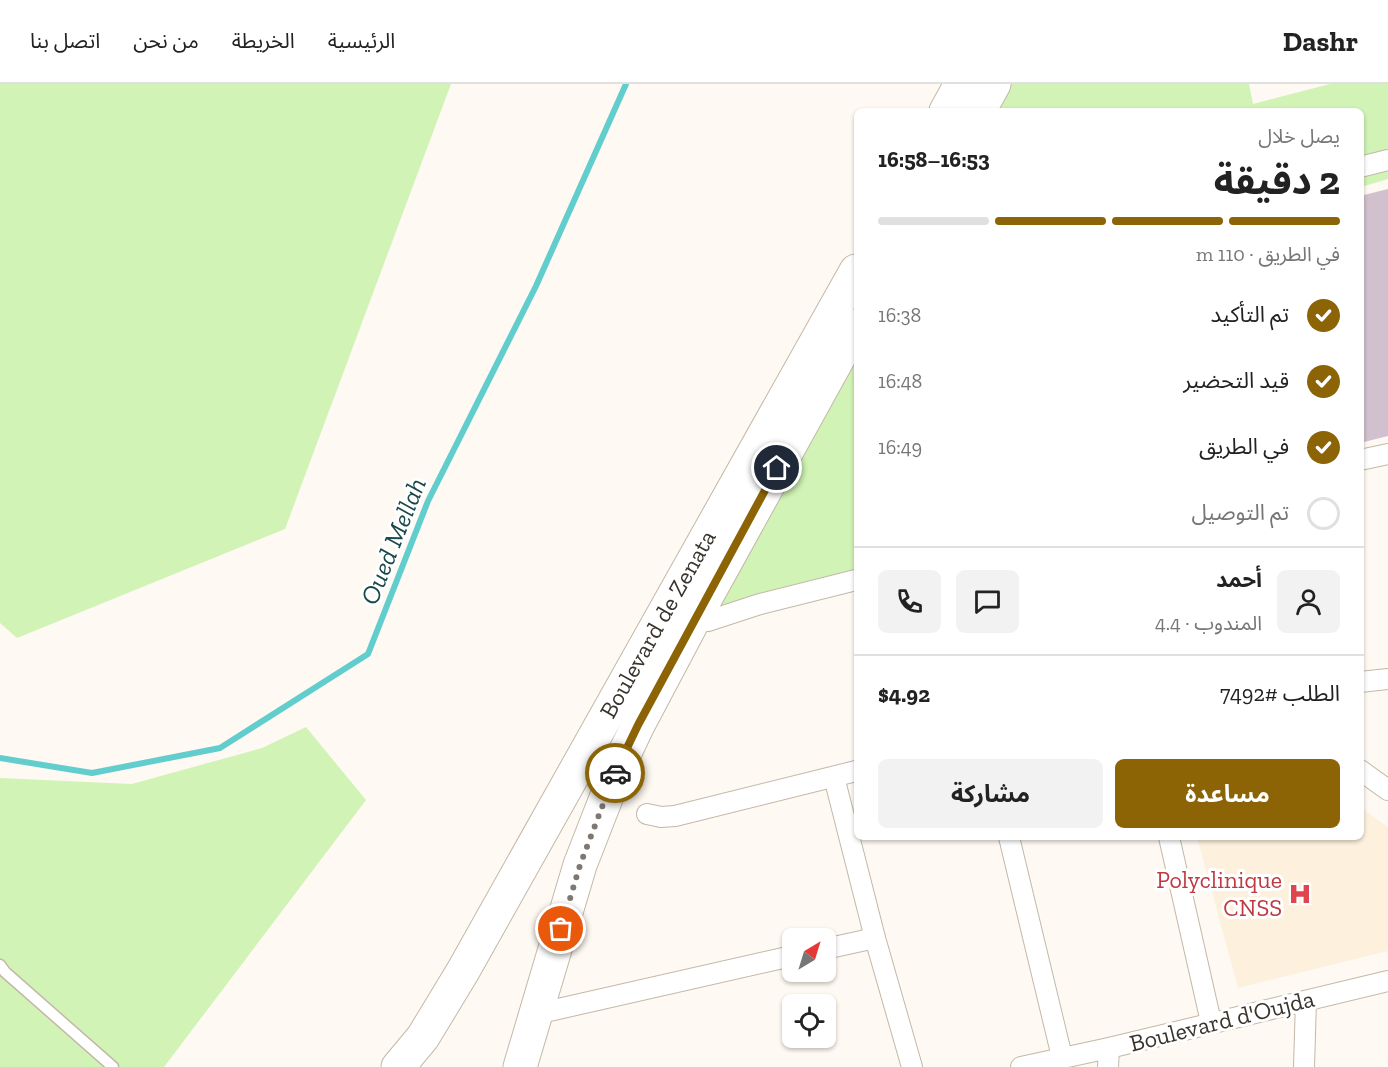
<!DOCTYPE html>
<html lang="ar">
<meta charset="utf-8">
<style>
:root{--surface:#fff;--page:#f2f2f2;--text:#222;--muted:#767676;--line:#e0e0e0;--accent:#8c6406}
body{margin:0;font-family:"Zilla Slab","Noto Sans Arabic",serif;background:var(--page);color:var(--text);direction:rtl;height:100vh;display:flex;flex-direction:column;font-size:22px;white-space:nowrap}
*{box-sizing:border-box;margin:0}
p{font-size:20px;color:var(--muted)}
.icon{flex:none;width:33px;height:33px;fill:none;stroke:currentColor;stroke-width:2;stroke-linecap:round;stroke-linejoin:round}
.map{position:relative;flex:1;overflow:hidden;direction:ltr}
.panel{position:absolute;left:854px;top:24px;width:510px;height:732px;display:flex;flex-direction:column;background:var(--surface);border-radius:9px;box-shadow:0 2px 4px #0004;direction:rtl}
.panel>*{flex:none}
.needle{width:39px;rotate:38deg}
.controls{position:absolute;left:782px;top:844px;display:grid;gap:12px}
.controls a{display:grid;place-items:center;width:54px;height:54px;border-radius:9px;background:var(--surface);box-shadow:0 2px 4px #0004;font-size:30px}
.pin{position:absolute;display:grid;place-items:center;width:51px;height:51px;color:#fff;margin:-26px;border:3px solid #fff;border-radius:50%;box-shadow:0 2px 6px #0007}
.courier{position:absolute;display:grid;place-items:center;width:60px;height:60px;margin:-30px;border:4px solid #8c6406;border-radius:50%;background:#fff;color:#222;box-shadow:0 2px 8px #0007}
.headline em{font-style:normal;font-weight:700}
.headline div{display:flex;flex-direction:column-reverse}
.headline{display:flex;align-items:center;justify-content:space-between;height:102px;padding:0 24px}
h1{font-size:39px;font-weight:700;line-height:45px}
.bar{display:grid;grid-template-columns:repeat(4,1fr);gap:9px 6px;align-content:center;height:72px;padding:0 24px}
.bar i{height:8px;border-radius:4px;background:var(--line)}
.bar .selected{background:var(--accent)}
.bar p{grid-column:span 4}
.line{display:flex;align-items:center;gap:15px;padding:0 24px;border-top:2px solid var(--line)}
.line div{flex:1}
.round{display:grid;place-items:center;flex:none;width:63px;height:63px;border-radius:9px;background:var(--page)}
ol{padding:0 24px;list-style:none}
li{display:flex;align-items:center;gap:18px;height:66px}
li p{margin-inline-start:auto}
li .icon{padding:6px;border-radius:50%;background:var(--accent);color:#fff;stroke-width:4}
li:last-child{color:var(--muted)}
li i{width:33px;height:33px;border:3px solid var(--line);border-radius:50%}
.button{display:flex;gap:12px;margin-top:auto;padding:12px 24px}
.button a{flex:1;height:69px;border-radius:9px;background:var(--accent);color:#fff;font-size:24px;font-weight:700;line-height:69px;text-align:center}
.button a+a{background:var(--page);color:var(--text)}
header{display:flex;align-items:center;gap:36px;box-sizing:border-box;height:84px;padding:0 30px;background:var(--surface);border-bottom:2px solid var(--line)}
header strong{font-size:28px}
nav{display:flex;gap:33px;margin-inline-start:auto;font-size:21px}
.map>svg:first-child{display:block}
.built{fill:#fdf1de}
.green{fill:#d1f3b6}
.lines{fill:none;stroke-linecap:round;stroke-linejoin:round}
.stream{stroke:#62cdcd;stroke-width:6}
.building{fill:#d1c0cd}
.lane-casing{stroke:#c3b8a8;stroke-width:13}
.street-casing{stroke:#c3b8a8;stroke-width:22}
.highway-casing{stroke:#c3b8a8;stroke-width:35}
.lane{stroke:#fff;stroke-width:10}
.street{stroke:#fff;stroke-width:20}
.highway{stroke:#fff;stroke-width:33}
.done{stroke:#7d7972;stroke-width:6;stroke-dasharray:0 10.8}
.route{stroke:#8c6406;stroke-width:8}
.labels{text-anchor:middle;stroke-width:6;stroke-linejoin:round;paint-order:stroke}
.street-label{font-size:24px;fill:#38342d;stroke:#fff}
.health-label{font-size:24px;fill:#be3a42;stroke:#fff;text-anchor:end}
.water-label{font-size:26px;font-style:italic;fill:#184848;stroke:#fff}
</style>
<header>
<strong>Dashr</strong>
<nav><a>الرئيسية</a><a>الخريطة</a><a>من نحن</a><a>اتصل بنا</a></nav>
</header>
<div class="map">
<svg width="1388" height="983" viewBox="0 0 1388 983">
<rect width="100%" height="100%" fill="#fef9f2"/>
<polygon class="built" points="1361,724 1388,743 1388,867 1238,904 1197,753 1360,753"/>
<g class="green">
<polygon points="0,0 451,0 285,445 17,554 0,539"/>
<polygon points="1010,0 1249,0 1253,20 1330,0 1388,0 1388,95 1361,103 1360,27 995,27"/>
<polygon points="856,273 856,492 715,525"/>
<polygon points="306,643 366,716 164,983 0,983 0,694 132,700 262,664"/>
</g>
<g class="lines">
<polyline class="stream" points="0,674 92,689 220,664 368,570 428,417 536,202 626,0"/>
</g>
<polygon class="building" points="1388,105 1388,352 1360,359 1360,112"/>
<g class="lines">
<g class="lane-casing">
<polyline id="lane" points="0,881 5,888 113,983"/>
</g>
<g class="street-casing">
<g id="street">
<polyline points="1360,83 1388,76"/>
<polyline points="1360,376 1388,370"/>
<polyline points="693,537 708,537 760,520 856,496"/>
<polyline points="1360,598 1388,595"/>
<polyline points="1360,686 1388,706"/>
<polyline points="834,693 875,854 912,983"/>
<polyline points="647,730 661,733 675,732 856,687"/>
<polyline points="1009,753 1062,973"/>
<polyline points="1169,753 1211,938"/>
<polyline points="825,865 875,854"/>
<polyline points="536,930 792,872"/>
<polyline points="1021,983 1109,964 1388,897"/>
<polyline points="1108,983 1109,964"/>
<polyline points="1304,983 1306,917"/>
</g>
</g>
<g class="highway-casing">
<g id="highway">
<polyline points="946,27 961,0"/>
<polyline points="979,27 994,0"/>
<path id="s1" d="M398 983 423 953 463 887 856 187"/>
<polyline points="520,983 580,781 619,681 638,641 693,537 856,242"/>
</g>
</g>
<use href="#lane" class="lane"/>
<use href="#street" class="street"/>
<use href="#highway" class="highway"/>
</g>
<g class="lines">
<polyline class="done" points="561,845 580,781 615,689"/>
<polyline class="route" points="615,689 638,641 777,384"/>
</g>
<defs>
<g id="hospital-bare" transform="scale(1.8)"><path d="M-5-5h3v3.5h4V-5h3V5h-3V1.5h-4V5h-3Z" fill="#e0444e" stroke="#fff" stroke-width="2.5" paint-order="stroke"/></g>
</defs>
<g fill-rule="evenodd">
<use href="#hospital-bare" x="1300" y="810"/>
</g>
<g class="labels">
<g class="street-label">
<text dy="8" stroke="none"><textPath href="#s1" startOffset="514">Boulevard de Zenata</textPath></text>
<text transform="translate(1222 937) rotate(-14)" y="8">Boulevard d'Oujda</text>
</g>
<g class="health-label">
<text x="1282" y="804">Polyclinique<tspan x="1282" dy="28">CNSS</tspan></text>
</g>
<g class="water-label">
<text transform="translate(393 457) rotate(-68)" y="9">Oued Mellah</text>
</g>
</g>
</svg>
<div class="controls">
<a><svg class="needle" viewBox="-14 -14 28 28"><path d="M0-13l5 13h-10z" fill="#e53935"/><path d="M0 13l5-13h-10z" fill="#767676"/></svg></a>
<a><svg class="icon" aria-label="locate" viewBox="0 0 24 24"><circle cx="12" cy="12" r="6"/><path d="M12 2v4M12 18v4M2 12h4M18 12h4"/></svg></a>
</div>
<div class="pin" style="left:561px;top:845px;background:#ea580c"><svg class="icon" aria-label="bag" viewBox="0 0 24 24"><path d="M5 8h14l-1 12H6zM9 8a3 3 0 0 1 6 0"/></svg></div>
<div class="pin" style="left:777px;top:384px;background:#1f2937"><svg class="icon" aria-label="home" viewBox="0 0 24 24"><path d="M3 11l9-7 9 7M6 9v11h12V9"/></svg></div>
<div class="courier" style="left:615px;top:689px"><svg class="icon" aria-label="car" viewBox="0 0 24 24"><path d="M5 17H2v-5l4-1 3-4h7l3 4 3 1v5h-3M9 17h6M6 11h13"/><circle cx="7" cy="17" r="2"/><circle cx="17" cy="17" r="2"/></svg></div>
<section class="panel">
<div class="headline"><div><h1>2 دقيقة</h1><p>يصل خلال</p></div><em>16:53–16:58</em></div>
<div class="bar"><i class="selected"></i><i class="selected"></i><i class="selected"></i><i></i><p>في الطريق · 110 m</p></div>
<ol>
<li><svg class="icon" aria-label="check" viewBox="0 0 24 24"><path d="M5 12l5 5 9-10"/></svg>تم التأكيد<p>16:38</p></li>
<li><svg class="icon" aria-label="check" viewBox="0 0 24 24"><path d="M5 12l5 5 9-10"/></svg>قيد التحضير<p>16:48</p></li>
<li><svg class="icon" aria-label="check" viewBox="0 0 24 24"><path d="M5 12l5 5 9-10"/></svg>في الطريق<p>16:49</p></li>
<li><i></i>تم التوصيل</li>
</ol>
<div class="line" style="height:108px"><a class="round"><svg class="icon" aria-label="person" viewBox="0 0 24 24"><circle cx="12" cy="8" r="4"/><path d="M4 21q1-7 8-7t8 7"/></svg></a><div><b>أحمد</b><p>المندوب · 4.4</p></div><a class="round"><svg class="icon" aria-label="chat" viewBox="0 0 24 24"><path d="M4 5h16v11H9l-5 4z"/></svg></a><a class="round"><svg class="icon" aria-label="phone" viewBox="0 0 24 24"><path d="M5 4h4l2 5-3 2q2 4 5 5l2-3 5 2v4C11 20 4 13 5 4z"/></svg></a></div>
<div class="line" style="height:78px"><div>الطلب #7492</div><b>$4.92</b></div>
<div class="button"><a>مساعدة</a><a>مشاركة</a></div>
</section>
</div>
